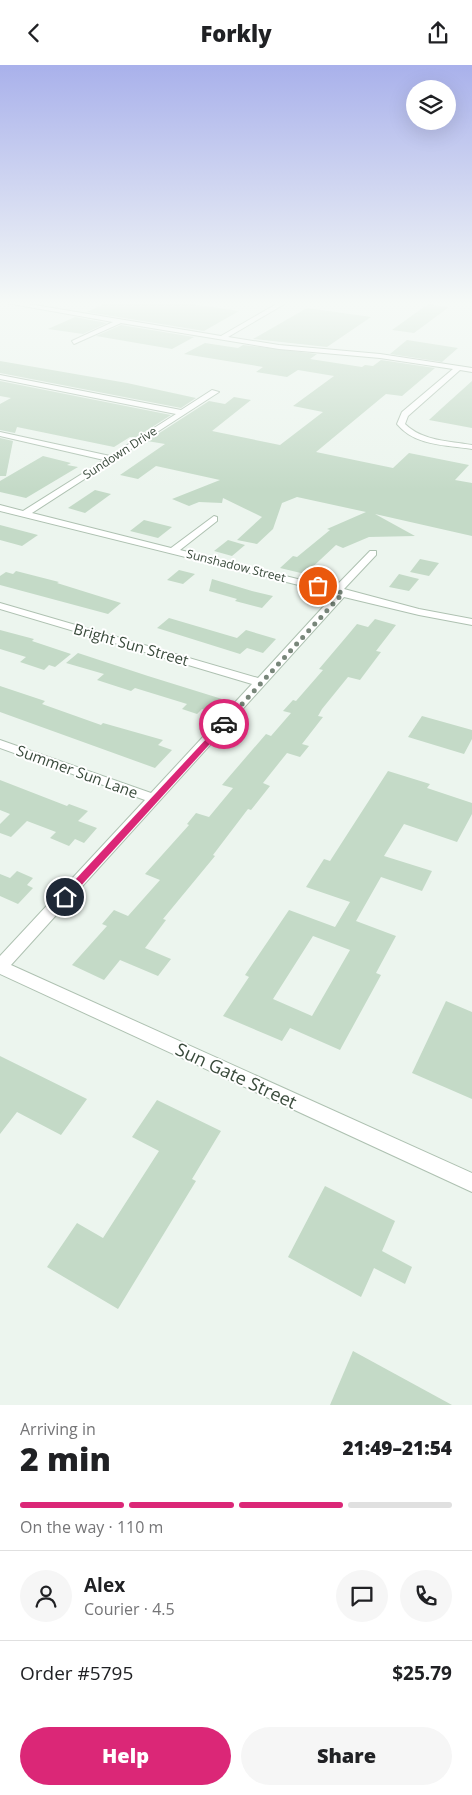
<!DOCTYPE html>
<meta charset="utf-8">
<style>
:root{--surface:#fff;--page:#f6f6f6;--text:#202124;--muted:#757577;--line:#e0e0e0;--accent:#db2777}
body{margin:0;font-family:"Open Sans",sans-serif;background:var(--page);color:var(--text);height:100vh;display:flex;flex-direction:column;font-size:19px;white-space:nowrap}
*{box-sizing:border-box;margin:0}
p{font-size:16px;color:var(--muted)}
.icon{flex:none;width:28px;height:28px;fill:none;stroke:currentColor;stroke-width:2;stroke-linecap:round;stroke-linejoin:round}
.map{position:relative;height:1340px;overflow:hidden}
.side{display:flex;flex-direction:column;background:var(--surface);flex:1}
.side>*{flex:none}
.buttons{position:absolute;left:406px;top:15px;display:grid;gap:10px}
.buttons a{display:grid;place-items:center;width:50px;height:50px;border-radius:50%;background:var(--surface);box-shadow:0 5px 20px #0002;font-size:25px}
.pin{position:absolute;display:grid;place-items:center;width:42px;height:42px;color:#fff;margin:-21px;border:2px solid #fff;border-radius:50%;box-shadow:0 1px 5px #0007}
.courier{position:absolute;display:grid;place-items:center;width:50px;height:50px;margin:-25px;border:4px solid #db2777;border-radius:50%;background:#fff;color:#222;box-shadow:0 1px 6px #0007}
.summary em{font-style:normal;font-weight:800}
.summary div{display:flex;flex-direction:column-reverse}
.summary{display:flex;align-items:center;justify-content:space-between;height:85px;padding:0 20px}
h1{font-size:32px;font-weight:800;line-height:38px}
.bar{display:grid;grid-template-columns:repeat(4,1fr);gap:8px 5px;align-content:center;height:60px;padding:0 20px}
.bar i{height:6px;border-radius:4px;background:var(--line)}
.bar .selected{background:var(--accent)}
.bar p{grid-column:span 4}
.line{display:flex;align-items:center;gap:12px;padding:0 20px;border-top:1px solid var(--line)}
.line div{flex:1}
.round{display:grid;place-items:center;flex:none;width:52px;height:52px;border-radius:26px;background:var(--page)}
.primary-button{display:flex;gap:10px;margin-top:auto;padding:10px 20px}
.primary-button a{flex:1;height:58px;border-radius:30px;background:var(--accent);color:#fff;font-size:20px;font-weight:800;line-height:58px;text-align:center}
.primary-button a+a{background:var(--page);color:var(--text)}
header{display:flex;justify-content:space-between;align-items:center;height:65px;padding:0 20px;background:var(--surface);font-size:22px;font-weight:800}
.map>svg:first-child{display:block}
.building{fill:#c4dac7;fill-rule:evenodd}
.lines{fill:none;stroke-linecap:round;stroke-linejoin:round}
.street-casing{stroke:#aec1b1;stroke-width:2}
.street{fill:#fff;fill-rule:evenodd}
.route{fill:#db2777}
.done{stroke:#78867a;stroke-width:5;stroke-dasharray:0 9}
.labels{text-anchor:middle;stroke-width:4;stroke-linejoin:round;paint-order:stroke}
.far-street-label{font-size:12px;fill:#394a3b;stroke:#fff}
.street-label{font-size:15px;fill:#394a3b;stroke:#fff}
.near-street-label{font-size:18px;fill:#394a3b;stroke:#fff}
</style>
<header><svg class="icon" aria-label="back" viewBox="0 0 24 24"><path d="M15 5l-7 7 7 7"/></svg>Forkly<svg class="icon" aria-label="share" viewBox="0 0 24 24"><path d="M12 15V3M7 8l5-5 5 5M5 13v7h14v-7"/></svg></header>
<div class="map">
<svg width="472" height="1340" viewBox="0 0 472 1340">
<rect width="100%" height="100%" fill="#ecf5ee"/>
<g class="building">
<polygon points="108,237 178,237 239,246 204,266 87,247"/>
<polygon points="428,239 449,242 414,268 392,265"/>
<polygon points="307,243 371,252 327,282 253,274"/>
<polygon points="75,252 107,258 83,269 48,264"/>
<polygon points="121,260 194,272 172,284 96,271"/>
<polygon points="407,275 458,283 442,297 390,289"/>
<polygon points="205,278 238,283 243,280 317,289 310,294 362,302 365,300 373,301 381,295 435,303 402,331 386,329 316,387 393,403 409,388 469,400 455,415 472,418 472,471 375,449 415,471 369,472 343,483 336,480 305,509 280,503 293,491 297,492 330,465 327,464 366,447 297,432 282,438 273,464 257,479 237,475 262,452 223,433 222,438 199,437 189,441 172,434 220,415 156,401 138,414 120,410 165,379 147,376 209,336 225,339 234,332 251,335 212,366 280,380 323,347 293,341 334,311 298,305 287,312 256,307 263,302 184,289"/>
<polygon points="0,296 127,318 196,333 181,343 0,308"/>
<polygon points="0,316 171,350 135,373 130,372 114,382 17,362 15,368 0,365 0,339 11,333 0,331"/>
<polygon points="472,316 472,363 429,355 442,343"/>
<polygon points="0,373 13,376 6,411 0,411"/>
<polygon points="43,391 71,398 67,400 78,402 26,433 0,427 0,416"/>
<polygon points="95,425 111,429 85,448 68,443"/>
<polygon points="144,455 172,462 158,473 130,466"/>
<polygon points="0,460 38,470 22,481 0,475"/>
<polygon points="228,475 245,480 232,491 214,486"/>
<polygon points="420,494 439,498 429,511 410,507"/>
<polygon points="179,505 195,509 183,519 167,515"/>
<polygon points="16,506 59,517 57,518 121,538 108,549 0,520 0,511 6,507 13,509"/>
<polygon points="399,509 419,514 409,526 389,522"/>
<polygon points="212,514 252,526 273,531 262,543 235,536 237,534 209,526"/>
<polygon points="169,553 237,573 246,565 276,574 263,588 247,583 240,589 157,563"/>
<polygon points="375,554 396,560 376,586 381,587 360,615 348,612 322,644 318,651 323,652 302,679 309,681 300,692 287,688 263,718 270,721 251,745 248,744 213,790 215,791 163,854 166,855 145,883 171,894 158,911 120,895 104,915 72,900 107,861 102,859 114,845 128,851 160,815 145,809 189,760 187,759 196,748 209,752 233,723 222,720 266,669 271,671 291,648 283,646 293,635 296,636 323,605 319,604 347,571 357,559 368,562"/>
<polygon points="0,565 34,574 32,576 71,589 55,602 49,600 44,605 20,597 26,592 0,584"/>
<polygon points="78,588 148,611 222,634 210,646 202,644 197,649 182,644 187,639 135,623 131,626 97,615 104,609 66,598"/>
<polygon points="0,621 45,636 42,639 101,660 103,658 163,675 158,680 172,685 155,703 0,647"/>
<polygon points="422,651 472,665 472,674 464,689 408,672"/>
<path d="M388 706 430 719 427 723 472 738V749L457 777 404 759 384 791 432 806 422 826 381 812 356 856 396 871 376 908 381 910 340 985 290 963 282 976 223 951 249 912 245 910 289 845 335 862 350 837 306 822 324 794 330 796ZM313 871 350 885 312 951 273 934Z"/>
<polygon points="0,715 67,741 69,739 88,746 78,756 97,763 84,778 75,774 69,781 50,773 56,767 27,756 11,772 0,768 0,759 10,749 0,745"/>
<polygon points="17,806 33,813 27,820 33,823 18,839 0,831 0,809 10,813"/>
<polygon points="446,936 472,947 472,1034 412,1008"/>
<polygon points="0,991 87,1034 61,1070 17,1047 0,1069"/>
<polygon points="157,1035 221,1066 192,1114 196,1116 118,1244 47,1202 77,1158 103,1173 159,1086 132,1072"/>
<polygon points="325,1121 395,1156 382,1186 412,1202 405,1219 374,1203 361,1232 288,1192"/>
<polygon points="353,1286 452,1340 330,1340"/>
</g>
<g class="lines">
<g class="street-casing">
<g id="street">
<path d="M1 237H16L221 271 280 237H288L228 272 279 280 380 289 472 303V307L460 305 408 351 405 359C422 376 449 376 472 380V384C446 380 415 381 397 359L402 347 453 304 380 293 279 284 121 258 74 279 72 276 113 257Z"/>
<polygon points="0,310 181,345 212,325 219,327 32,448 171,483 214,451 217,452 217,456 180,485 334,523 370,486 376,486 376,490 344,524 419,544 472,554 472,560 419,550 344,532 11,900 472,1108 472,1127 0,909 0,891 145,735 0,683 0,675 151,728 252,619 0,544 0,538 258,613 335,529 0,446 0,440 23,446 104,395 0,371 0,367 110,391 176,349 0,314"/>
</g>
</g>
<use href="#street" class="street"/>
</g>
<linearGradient id="sky" x2="0" y2="1"><stop stop-color="#a9b1eb"/><stop offset="0.56" stop-color="#f6faf7"/><stop offset="1" stop-color="#f6faf7" stop-opacity="0"/></linearGradient>
<rect width="472" height="425" fill="url(#sky)"/>
<polygon class="route" points="222,657 228,659 68,835 61,835 61,830"/>
<g class="lines">
<polyline class="done" points="224,659 343,528 318,521"/>
</g>
<g class="labels">
<g class="far-street-label">
<text transform="translate(120 388) rotate(-33)" y="4">Sundown Drive</text>
<text transform="translate(236 501) rotate(14)" y="4">Sunshadow Street</text>
</g>
<g class="street-label">
<text transform="translate(131 580) rotate(16)" y="5">Bright Sun Street</text>
<text transform="translate(77 707) rotate(20)" y="5">Summer Sun Lane</text>
</g>
<g class="near-street-label">
<text transform="translate(236 1011) rotate(25)" y="6">Sun Gate Street</text>
</g>
</g>
</svg>
<div class="buttons">
<a><svg class="icon" aria-label="layers" viewBox="0 0 24 24"><path d="M12 4l9 5-9 5-9-5zM3 14l9 5 9-5"/></svg></a>
</div>
<div class="pin" style="left:318px;top:521px;background:#ea580c"><svg class="icon" aria-label="bag" viewBox="0 0 24 24"><path d="M5 8h14l-1 12H6zM9 8a3 3 0 0 1 6 0"/></svg></div>
<div class="pin" style="left:65px;top:832px;background:#1f2937"><svg class="icon" aria-label="home" viewBox="0 0 24 24"><path d="M3 11l9-7 9 7M6 9v11h12V9"/></svg></div>
<div class="courier" style="left:224px;top:659px"><svg class="icon" aria-label="car" viewBox="0 0 24 24"><path d="M5 17H2v-5l4-1 3-4h7l3 4 3 1v5h-3M9 17h6M6 11h13"/><circle cx="7" cy="17" r="2"/><circle cx="17" cy="17" r="2"/></svg></div>
</div>
<section class="side">
<div class="summary"><div><h1>2 min</h1><p>Arriving in</p></div><em>21:49–21:54</em></div>
<div class="bar"><i class="selected"></i><i class="selected"></i><i class="selected"></i><i></i><p>On the way · 110 m</p></div>
<div class="line" style="height:90px"><a class="round"><svg class="icon" aria-label="person" viewBox="0 0 24 24"><circle cx="12" cy="8" r="4"/><path d="M4 21q1-7 8-7t8 7"/></svg></a><div><b>Alex</b><p>Courier · 4.5</p></div><a class="round"><svg class="icon" aria-label="chat" viewBox="0 0 24 24"><path d="M4 5h16v11H9l-5 4z"/></svg></a><a class="round"><svg class="icon" aria-label="phone" viewBox="0 0 24 24"><path d="M5 4h4l2 5-3 2q2 4 5 5l2-3 5 2v4C11 20 4 13 5 4z"/></svg></a></div>
<div class="line" style="height:65px"><div>Order #5795</div><b>$25.79</b></div>
<div class="primary-button"><a>Help</a><a>Share</a></div>
</section>
